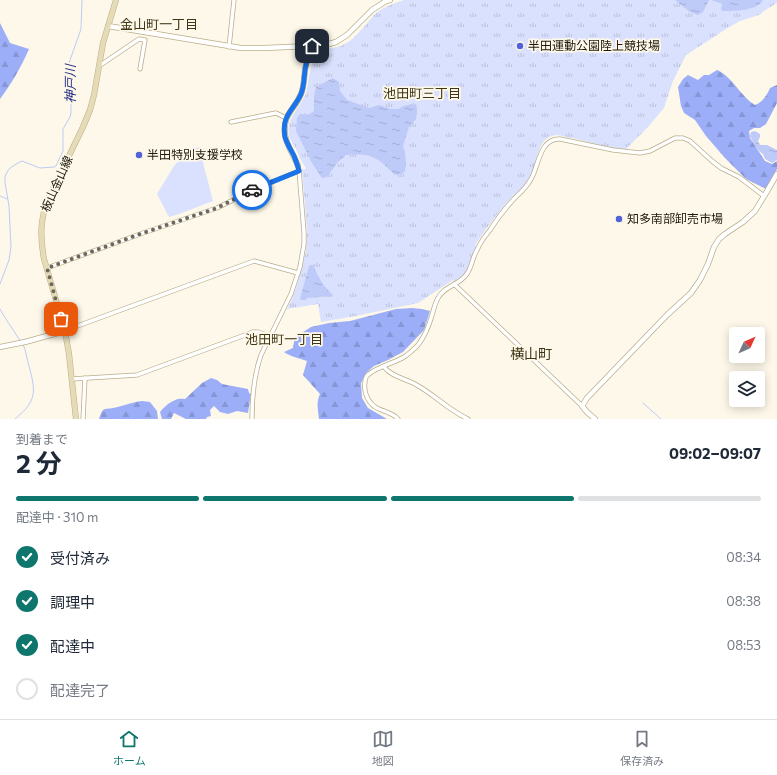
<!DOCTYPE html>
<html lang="ja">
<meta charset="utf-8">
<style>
:root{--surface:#fff;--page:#f6f6f7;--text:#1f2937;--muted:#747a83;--line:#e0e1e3;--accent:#0f766e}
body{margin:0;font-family:Commissioner,"Noto Sans JP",sans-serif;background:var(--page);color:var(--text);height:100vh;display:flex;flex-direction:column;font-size:15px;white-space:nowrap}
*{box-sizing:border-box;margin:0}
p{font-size:13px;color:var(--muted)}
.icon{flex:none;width:22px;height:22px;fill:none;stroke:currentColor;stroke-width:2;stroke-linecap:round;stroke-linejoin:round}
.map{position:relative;height:419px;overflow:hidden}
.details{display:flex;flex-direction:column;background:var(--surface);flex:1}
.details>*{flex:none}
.needle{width:26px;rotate:46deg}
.controls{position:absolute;left:729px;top:327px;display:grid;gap:8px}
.controls a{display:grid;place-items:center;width:36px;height:36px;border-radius:4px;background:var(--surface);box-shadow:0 2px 10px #0003;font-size:20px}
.pin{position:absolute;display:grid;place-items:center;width:34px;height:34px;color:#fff;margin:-17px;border-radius:8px;box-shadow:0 2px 6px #0006}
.courier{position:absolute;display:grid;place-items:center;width:40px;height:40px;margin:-20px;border:3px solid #1a73e8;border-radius:50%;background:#fff;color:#222;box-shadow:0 1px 5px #0007}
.headline em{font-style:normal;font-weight:700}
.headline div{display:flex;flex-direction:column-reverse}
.headline{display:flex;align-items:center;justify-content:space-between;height:68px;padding:0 16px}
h1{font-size:26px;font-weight:700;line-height:30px}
.bar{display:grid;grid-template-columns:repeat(4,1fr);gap:6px 4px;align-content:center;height:48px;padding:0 16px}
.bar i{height:5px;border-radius:3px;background:var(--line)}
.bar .selected{background:var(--accent)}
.bar p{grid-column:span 4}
ol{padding:0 16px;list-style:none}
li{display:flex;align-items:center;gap:12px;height:44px}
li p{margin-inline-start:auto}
li .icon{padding:4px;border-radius:50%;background:var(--accent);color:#fff;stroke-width:4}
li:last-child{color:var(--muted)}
li i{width:22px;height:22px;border:2px solid var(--line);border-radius:50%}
.tab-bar{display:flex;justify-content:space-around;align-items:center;height:56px;border-top:1px solid var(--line);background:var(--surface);font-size:11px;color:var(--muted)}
.tab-bar a{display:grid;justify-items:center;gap:2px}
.tab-bar .selected{color:var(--accent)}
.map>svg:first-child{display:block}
.grass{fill:#dae1fe}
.forest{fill:url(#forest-firs)}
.park{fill:url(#park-tufts)}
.water{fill:url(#water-ripples)}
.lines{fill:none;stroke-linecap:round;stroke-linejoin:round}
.stream{stroke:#becaf7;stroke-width:1}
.minor-casing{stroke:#b9ad8a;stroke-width:5}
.tertiary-casing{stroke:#b9ad8a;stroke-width:6}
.secondary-casing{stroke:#b9ad8a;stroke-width:6}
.minor{stroke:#fff;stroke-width:3.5}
.tertiary{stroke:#fff;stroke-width:4.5}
.secondary{stroke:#e5dcb7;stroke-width:5}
.done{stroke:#6c6759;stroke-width:4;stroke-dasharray:0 7.2}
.route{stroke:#1a73e8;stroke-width:5}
.poi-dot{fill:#5362d8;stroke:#fdf8e9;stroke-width:1.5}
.labels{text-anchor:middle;stroke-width:3.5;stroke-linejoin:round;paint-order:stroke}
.poi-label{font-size:12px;fill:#1e190c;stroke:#fdf8e9;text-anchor:start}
.street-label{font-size:12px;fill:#1e190c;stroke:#fdf8e9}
.neighbourhood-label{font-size:13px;fill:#403616;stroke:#fdf8e9}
.water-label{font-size:13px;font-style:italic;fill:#2b3286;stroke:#fdf8e9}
.quarter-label{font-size:14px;fill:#403616;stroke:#fdf8e9}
</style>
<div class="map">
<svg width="777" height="419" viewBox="0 0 777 419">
<defs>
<pattern id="forest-firs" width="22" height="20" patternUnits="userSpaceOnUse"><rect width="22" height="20" fill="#9caef7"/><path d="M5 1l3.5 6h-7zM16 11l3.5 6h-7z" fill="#8695d3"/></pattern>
<pattern id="park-tufts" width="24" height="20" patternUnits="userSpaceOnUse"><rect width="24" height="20" fill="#dae1fe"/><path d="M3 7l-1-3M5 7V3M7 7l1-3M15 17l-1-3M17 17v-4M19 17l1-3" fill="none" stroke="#bbc0d8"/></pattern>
<pattern id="water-ripples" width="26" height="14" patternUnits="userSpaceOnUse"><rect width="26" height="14" fill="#becaf7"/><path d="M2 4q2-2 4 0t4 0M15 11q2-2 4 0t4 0" fill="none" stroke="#a3add3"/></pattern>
</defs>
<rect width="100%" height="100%" fill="#fdf8e9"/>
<polygon class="grass" points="199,147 213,201 179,214 169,217 157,194 174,166 183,156 184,157 192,149"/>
<g class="forest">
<path d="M0 23 10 43 29 49C21 67 12 83 0 99Z"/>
<path d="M717 70C732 76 741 97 755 105 763 102 767 95 770 88L777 85V103L766 124 760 128H754L749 131 750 138 765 161 772 164 777 161V169L766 189 746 179 725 158 706 136 695 120 684 113 681 106 678 87 683 79 688 75 698 80 704 75H709Z"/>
<path d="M412 308 422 309 430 311 424 330 403 352 388 360 374 366 367 372 361 383 362 398 368 408 387 419H319C318 410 316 402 320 394L303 375 307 361C299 358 291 357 284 352L293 348 294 342 297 336 311 327 329 323 350 321 396 309Z"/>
<path d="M211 378 217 380 222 384 248 389 249 393 251 394 248 413 237 411 228 414 220 412 214 406 210 410 211 416 207 417 206 419H186L174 413 171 419H162L160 412C163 408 165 407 168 404 175 400 177 398 185 399L202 383Z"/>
<path d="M142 401 150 402 157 411 158 419H99C100 416 101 412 103 410 106 408 109 409 113 408 123 406 132 402 142 401Z"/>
</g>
<path class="park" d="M404 0H777V3L767 9 759 15 740 21 726 29 686 55 673 81 664 108 648 127 626 149C607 148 590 142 572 138 567 138 561 135 557 135 537 136 538 160 532 174 526 187 512 195 504 206 493 219 484 232 475 245L477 248C472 261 468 274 455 282L453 280 418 303 356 316 321 322 318 304 287 309 292 299 298 282 306 251 307 232 302 168 304 170 306 168C301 162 299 156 296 149 294 145 291 142 290 138 284 119 300 109 306 93 308 86 308 79 310 72 311 65 314 58 316 51 325 48 334 49 343 45 356 39 366 23 376 13 384 7 394 3 404 0Z"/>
<g class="water">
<polygon points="675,0 709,0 703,12 698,15 690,12"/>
<path d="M711 0H763C758 11 733 11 722 11L721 8 723 4Z"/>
<path d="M333 78 339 82 340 91 347 100 369 108 379 105 391 109H399L403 106 414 104 417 107V113L416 119 409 127 403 146 405 152 406 164 405 171 402 174 395 175C377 157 372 153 346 155L337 163 327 177 322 178 312 163 296 131 297 118 300 114 308 115 314 111V96L316 87Z"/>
<path d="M755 131 760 134V137L758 141 760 145H767L777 150V160L772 163 765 159 763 154C757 151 753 142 750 136L751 132Z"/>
<path d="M311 265H313C315 269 316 273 319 277 322 285 329 290 333 296L307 298 306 299V300H302L300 299 309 266Z"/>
</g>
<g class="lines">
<g class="stream">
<polyline points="0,196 7,199"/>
<polyline points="0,284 9,260 11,247 9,206 5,183 5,177 7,172 10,168 18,163 22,161 40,168 54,167 56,166 63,151 63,129 70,117 71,113 71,104 69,63 81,29 82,0"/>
<polyline points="0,309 4,316 21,342"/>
<polyline points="643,403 661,419"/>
<path d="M15 419C37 401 36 392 29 366 27 359 26 351 23 344"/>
</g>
<g class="minor-casing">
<g id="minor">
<polyline points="229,47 234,0"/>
<polyline points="99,66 139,39 145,40 140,69"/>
<polyline points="231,122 276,113 286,118"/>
<polyline points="47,268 143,233 217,208 259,187 299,171"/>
<polyline points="454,284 582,406"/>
<polyline points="65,331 72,328 254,261 298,273"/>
<path d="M384 367C391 376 403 378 413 383 433 393 448 410 468 419"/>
<polyline points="72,379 137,375 253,332 258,332 270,336"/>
<polyline points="83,419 85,378"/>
<path d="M252 419C252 398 254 375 261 355L291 294 300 267 304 244V233L299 170"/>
<path d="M398 419C393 413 386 412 379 409 369 405 363 393 365 382 365 379 366 376 369 374 377 367 394 363 404 357 409 354 414 349 418 345 425 336 429 326 432 315 434 309 435 303 438 298 444 286 459 285 466 275 472 268 472 258 477 250 480 243 485 236 490 230 499 216 509 203 521 192 526 187 530 182 533 175 539 162 541 138 560 139L613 150 640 153 650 151 675 138H683L690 141 712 161 721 168 739 177 764 196"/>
</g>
</g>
<g class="tertiary-casing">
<g id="tertiary">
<polyline points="108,26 241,48 264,48 311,46 329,44 336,42 347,35 372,10 386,1 390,0"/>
<path d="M298 166C294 155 286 145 285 134 283 113 294 111 301 94 304 87 304 78 305 70 306 62 310 54 311 46"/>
<polyline points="0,347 25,342 65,331"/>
<polyline points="595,419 587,412 582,406 587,398 667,315 691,293 700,280 708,264 714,247 719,239 725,234 743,222 755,211 766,193 777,174"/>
</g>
</g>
<g class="secondary-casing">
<path id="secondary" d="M76 419 69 354 65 331 44 259C40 237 40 220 48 199L83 127 90 110 94 95 103 43 116 0"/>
</g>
<use href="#minor" class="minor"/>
<use href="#tertiary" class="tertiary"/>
<use href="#secondary" class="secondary"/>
</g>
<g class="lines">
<polyline class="done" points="61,319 47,268 143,233 217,208 252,190"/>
<path class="route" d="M252 190 299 171C298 166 296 161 294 156 291 150 287 144 285 137 281 115 294 110 301 94 304 87 304 78 305 70 306 62 310 54 312 46"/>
</g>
<g class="poi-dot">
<circle cx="520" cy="46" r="4"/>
<circle cx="139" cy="155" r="4"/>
<circle cx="619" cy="219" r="4"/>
</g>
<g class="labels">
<g class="poi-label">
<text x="528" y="50">半田運動公園陸上競技場</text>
<text x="147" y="159">半田特別支援学校</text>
<text x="627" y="223">知多南部卸売市場</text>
</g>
<g class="street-label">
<text transform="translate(57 184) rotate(-66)" y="4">板山金山線</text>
</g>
<g class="neighbourhood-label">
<text x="159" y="29">金山町一丁目</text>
<text x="422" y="98">池田町三丁目</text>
<text x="284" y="344">池田町一丁目</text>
</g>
<g class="water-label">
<text transform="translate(70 84) rotate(-90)" y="5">神戸川</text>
</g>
<g class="quarter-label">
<text x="531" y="359">横山町</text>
</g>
</g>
</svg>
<div class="controls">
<a><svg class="needle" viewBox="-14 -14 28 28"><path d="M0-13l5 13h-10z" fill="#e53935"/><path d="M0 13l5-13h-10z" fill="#747a83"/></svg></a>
<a><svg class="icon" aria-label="layers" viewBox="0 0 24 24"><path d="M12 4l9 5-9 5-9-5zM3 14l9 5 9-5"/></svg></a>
</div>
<div class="pin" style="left:61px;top:319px;background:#ea580c"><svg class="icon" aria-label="bag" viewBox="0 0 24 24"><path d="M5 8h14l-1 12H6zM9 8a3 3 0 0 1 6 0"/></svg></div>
<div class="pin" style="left:312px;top:46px;background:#1f2937"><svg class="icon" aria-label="home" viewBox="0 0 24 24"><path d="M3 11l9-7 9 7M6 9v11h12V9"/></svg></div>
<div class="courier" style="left:252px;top:190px"><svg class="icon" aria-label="car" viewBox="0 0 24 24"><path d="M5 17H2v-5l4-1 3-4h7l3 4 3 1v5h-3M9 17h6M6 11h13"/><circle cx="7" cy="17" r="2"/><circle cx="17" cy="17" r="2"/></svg></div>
</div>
<section class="details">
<div class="headline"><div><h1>2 分</h1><p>到着まで</p></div><em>09:02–09:07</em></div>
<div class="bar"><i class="selected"></i><i class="selected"></i><i class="selected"></i><i></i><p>配達中 · 310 m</p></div>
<ol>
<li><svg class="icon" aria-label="check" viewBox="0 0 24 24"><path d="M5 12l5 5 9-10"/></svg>受付済み<p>08:34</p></li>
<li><svg class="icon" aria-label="check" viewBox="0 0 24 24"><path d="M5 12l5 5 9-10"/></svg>調理中<p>08:38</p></li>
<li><svg class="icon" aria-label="check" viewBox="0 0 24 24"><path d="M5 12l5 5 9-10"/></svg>配達中<p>08:53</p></li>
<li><i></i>配達完了</li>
</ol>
</section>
<nav class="tab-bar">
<a class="selected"><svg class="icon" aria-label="home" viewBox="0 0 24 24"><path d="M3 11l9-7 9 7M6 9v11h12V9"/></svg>ホーム</a>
<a><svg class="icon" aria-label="map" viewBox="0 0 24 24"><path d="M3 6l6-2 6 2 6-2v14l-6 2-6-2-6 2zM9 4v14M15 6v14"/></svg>地図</a>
<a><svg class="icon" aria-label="saved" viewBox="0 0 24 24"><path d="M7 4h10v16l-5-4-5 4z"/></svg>保存済み</a>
</nav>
